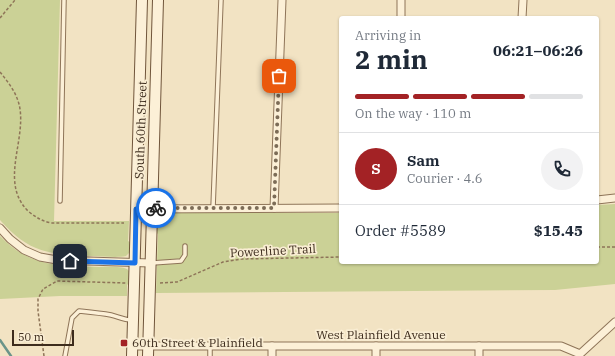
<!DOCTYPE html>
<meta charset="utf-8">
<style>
:root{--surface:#fff;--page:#f2f2f3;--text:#1f2937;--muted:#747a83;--line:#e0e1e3;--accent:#a32225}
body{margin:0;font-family:"IBM Plex Serif",serif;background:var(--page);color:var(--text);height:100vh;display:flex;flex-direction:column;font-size:15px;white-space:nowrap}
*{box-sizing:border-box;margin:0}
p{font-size:13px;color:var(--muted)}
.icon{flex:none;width:22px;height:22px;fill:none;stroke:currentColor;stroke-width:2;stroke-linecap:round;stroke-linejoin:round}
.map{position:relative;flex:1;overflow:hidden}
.side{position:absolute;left:339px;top:16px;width:260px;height:248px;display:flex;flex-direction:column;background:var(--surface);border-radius:4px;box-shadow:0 1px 3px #0004}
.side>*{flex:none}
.scale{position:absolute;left:12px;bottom:10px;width:62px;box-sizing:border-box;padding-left:4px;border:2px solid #3d2c1d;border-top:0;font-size:11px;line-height:14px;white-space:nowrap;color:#3d2c1d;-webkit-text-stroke:3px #f9edd3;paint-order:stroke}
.pin{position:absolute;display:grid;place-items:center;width:34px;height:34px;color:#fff;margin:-17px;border-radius:8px;box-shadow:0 2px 6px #0006}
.courier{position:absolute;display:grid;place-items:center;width:40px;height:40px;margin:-20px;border:3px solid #1a73e8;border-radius:50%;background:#fff;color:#222;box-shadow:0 1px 5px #0007}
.overview em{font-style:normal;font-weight:800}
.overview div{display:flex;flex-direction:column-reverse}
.overview{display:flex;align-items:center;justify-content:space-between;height:68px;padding:0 16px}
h1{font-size:26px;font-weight:800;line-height:30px}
.bar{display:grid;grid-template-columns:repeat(4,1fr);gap:6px 4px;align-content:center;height:48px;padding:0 16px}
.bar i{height:5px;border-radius:3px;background:var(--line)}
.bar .on{background:var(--accent)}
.bar p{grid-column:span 4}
.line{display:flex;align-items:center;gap:10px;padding:0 16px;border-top:1px solid var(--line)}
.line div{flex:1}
.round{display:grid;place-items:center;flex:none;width:42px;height:42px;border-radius:21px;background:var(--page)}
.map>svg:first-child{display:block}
.green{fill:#cbd196}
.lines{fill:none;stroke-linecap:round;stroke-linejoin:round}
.stream{stroke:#6b9489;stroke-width:2.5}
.lane-casing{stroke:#8e7458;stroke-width:5.5}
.street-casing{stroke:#8e7458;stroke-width:9}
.secondary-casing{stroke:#70553b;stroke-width:12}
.path{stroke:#8e7458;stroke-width:1.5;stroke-dasharray:3 2;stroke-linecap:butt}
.lane{stroke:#fcf0d7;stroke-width:3.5}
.street{stroke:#fcf0d7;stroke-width:7}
.secondary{stroke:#fcf0d7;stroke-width:10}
.done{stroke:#7c6c57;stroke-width:4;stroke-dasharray:0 7.2}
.route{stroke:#1a73e8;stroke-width:5}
.poi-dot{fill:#a32225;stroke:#f9edd3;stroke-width:1.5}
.labels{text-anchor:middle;stroke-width:3.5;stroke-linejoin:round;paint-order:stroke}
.street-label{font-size:12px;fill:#3d2c1d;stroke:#f9edd3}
.poi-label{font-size:12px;fill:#3d2c1d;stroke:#f9edd3;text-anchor:start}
</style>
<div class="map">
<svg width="615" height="356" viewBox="0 0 615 356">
<rect width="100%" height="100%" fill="#f2e3c3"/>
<g class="green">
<path d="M0 0H60L54 221H129L128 241 131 243 130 252 126 256C116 258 103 256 93 256 50 255 29 253 0 220Z"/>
<polygon points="615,204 615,284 555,290 156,293 158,234 155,231 157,218 161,215 173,213 341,213 341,262 597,262 597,205"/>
<path d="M0 236C30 267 59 266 99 267 108 267 119 266 127 269L130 272V282L127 285V296H60L0 299Z"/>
</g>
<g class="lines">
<polyline class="stream" points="0,340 11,356"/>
<g class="lane-casing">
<g id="lane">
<polyline points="60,201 64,0"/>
<polyline points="213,208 221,0"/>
<polyline points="152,263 181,261 185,255 185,246"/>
<path d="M65 356 72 318 79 311C89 312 100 313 111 315 119 317 123 320 132 320"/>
<polyline points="210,356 210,347"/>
</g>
</g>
<g class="street-casing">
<g id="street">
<polyline points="401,18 401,0"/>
<polyline points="522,18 523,0"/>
<polyline points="597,200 615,198"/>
<polyline points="274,208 282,0"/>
<polyline points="136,209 341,208"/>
<polyline points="0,228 10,239 24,250 40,257 57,260 150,263"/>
<polyline points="132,346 561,346 580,354 615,322"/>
<polyline points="376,346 376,356"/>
<polyline points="479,346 479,356"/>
<polyline points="272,356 272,346"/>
</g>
</g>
<g class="secondary-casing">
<g id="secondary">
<polyline points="132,356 142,0"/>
<polyline points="148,356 158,0"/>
</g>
</g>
<g class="path">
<polyline points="0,18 15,0"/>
<path d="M0 72C9 83 18 95 20 109 25 143 0 183 28 211 35 217 42 221 51 223H124"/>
<polyline points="597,247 615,247"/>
<polyline points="160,283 177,282 223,262 241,259 341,257"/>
<polyline points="44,356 38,311 38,299 43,289 57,281 126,283"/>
</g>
<use href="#lane" class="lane"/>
<use href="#street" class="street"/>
<use href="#secondary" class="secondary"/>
</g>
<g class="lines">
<polyline class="done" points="156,208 274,208 279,76"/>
<polyline class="route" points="70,261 135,263 136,209 156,208"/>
</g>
<rect class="poi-dot" x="120" y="339" width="8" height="8" rx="2"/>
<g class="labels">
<g class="street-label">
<text transform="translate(141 130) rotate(-88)" y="4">South 60th Street</text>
<text transform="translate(273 251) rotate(-3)" y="4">Powerline Trail</text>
<text x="381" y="339">West Plainfield Avenue</text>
</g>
<g class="poi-label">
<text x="132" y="347">60th Street &amp; Plainfield</text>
</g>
</g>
</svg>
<div class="scale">50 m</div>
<div class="pin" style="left:279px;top:76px;background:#ea580c"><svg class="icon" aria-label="bag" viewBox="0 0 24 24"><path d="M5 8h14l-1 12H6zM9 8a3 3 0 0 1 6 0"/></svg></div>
<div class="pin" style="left:70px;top:261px;background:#1f2937"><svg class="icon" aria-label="home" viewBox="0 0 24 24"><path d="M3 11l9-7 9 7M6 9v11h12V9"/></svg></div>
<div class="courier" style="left:156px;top:208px"><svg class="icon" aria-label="bike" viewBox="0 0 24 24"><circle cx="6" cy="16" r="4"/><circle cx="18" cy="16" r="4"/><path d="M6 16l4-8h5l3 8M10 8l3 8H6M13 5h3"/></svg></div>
<section class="side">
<div class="overview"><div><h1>2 min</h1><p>Arriving in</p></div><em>06:21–06:26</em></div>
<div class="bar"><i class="on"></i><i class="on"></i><i class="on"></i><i></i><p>On the way · 110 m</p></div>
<div class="line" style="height:72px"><b class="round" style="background:var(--accent);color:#fff">S</b><div><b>Sam</b><p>Courier · 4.6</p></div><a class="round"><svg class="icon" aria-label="phone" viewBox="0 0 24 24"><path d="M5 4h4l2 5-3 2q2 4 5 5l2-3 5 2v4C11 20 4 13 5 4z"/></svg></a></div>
<div class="line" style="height:52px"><div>Order #5589</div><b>$15.45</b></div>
</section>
</div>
